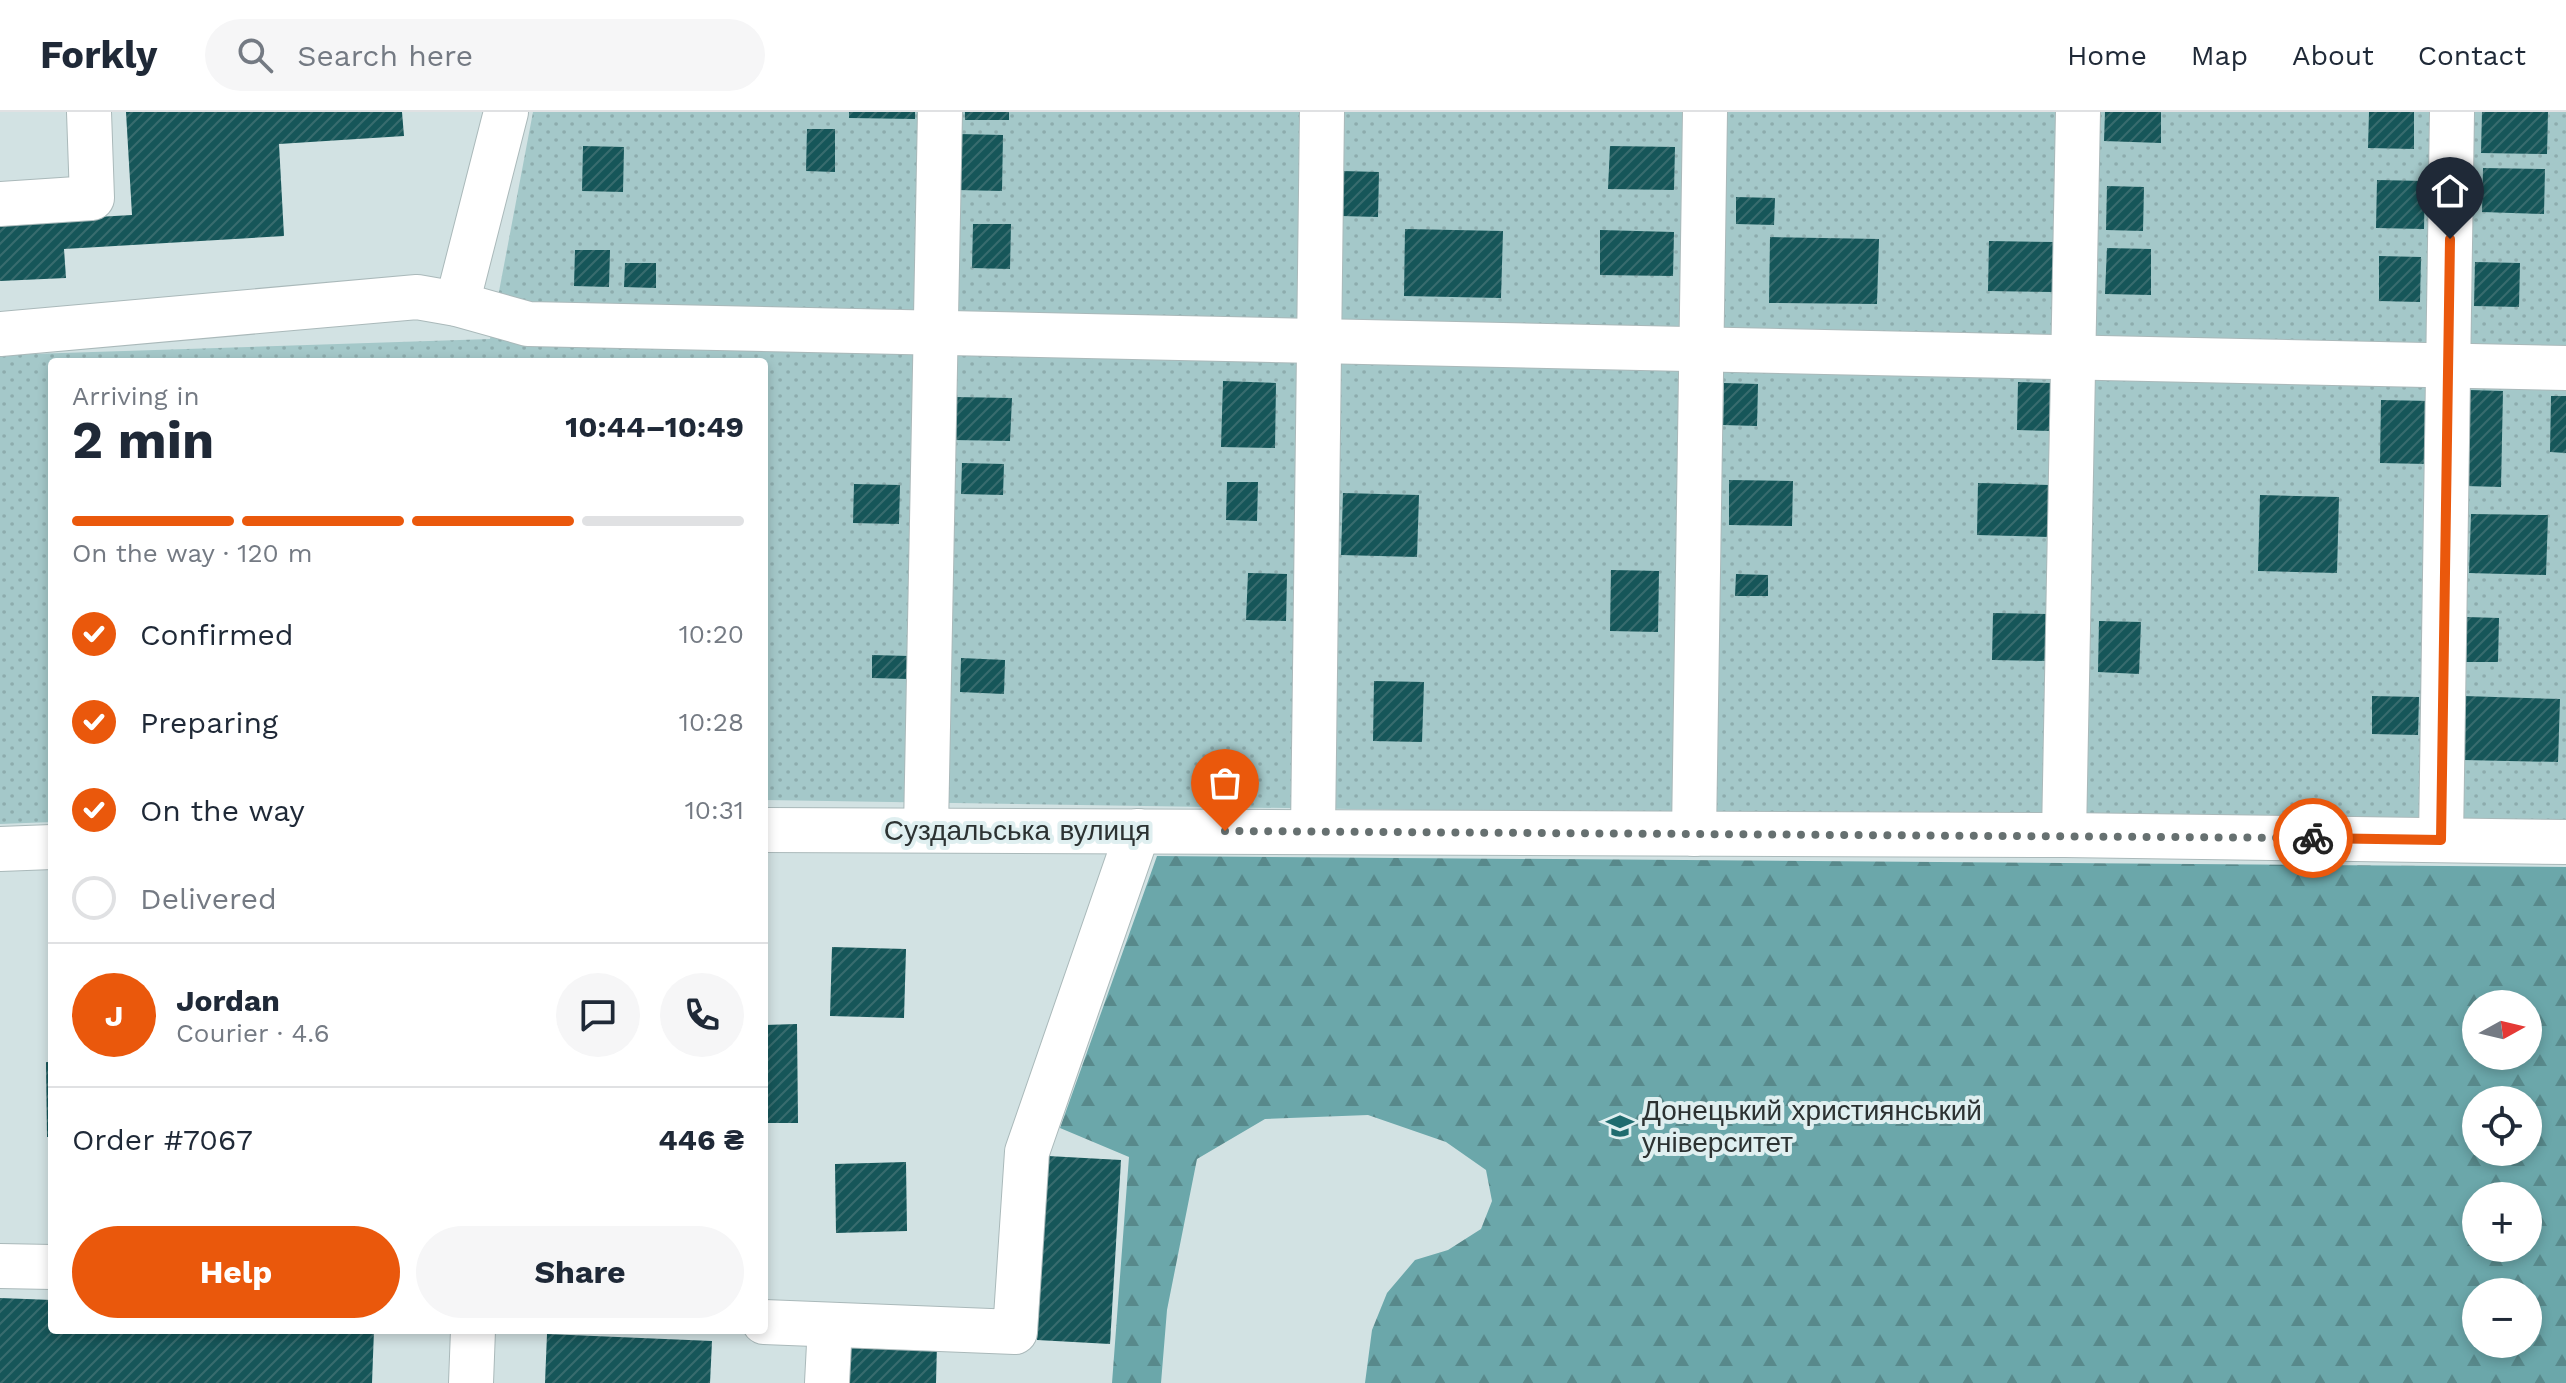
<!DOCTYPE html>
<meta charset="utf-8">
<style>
:root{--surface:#fff;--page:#f6f6f7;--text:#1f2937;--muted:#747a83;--line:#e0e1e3;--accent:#ea580c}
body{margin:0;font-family:"Work Sans",sans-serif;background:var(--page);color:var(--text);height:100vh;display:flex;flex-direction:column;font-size:30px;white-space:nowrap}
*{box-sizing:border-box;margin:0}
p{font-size:26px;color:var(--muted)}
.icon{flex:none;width:44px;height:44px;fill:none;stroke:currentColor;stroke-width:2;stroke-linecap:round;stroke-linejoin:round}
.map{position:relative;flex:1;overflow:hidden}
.details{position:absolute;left:48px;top:246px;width:720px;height:976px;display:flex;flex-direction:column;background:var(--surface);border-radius:8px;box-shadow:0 4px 12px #0003}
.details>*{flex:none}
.needle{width:52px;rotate:82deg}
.buttons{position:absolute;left:2462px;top:878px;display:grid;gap:16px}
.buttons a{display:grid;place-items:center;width:80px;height:80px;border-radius:50%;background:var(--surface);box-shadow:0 4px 12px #0003;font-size:40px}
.pin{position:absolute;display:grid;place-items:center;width:68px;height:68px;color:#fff;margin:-82px -34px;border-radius:50% 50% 50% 0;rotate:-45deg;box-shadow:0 0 8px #0007}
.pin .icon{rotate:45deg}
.courier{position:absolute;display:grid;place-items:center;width:80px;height:80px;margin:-40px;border:6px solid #ea580c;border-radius:50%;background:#fff;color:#222;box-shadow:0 2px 10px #0007}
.overview em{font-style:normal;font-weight:700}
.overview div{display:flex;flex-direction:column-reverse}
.overview{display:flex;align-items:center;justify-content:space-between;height:136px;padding:0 24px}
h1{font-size:52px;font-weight:700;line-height:60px}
.bar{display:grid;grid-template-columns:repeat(4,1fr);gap:12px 8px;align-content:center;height:96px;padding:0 24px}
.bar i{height:10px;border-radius:6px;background:var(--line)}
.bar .active{background:var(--accent)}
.bar p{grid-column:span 4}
.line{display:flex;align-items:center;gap:20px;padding:0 24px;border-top:2px solid var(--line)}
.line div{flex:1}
.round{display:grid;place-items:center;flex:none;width:84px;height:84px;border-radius:42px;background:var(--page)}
ol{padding:0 24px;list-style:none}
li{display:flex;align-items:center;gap:24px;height:88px}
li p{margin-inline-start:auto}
li .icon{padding:8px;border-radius:50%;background:var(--accent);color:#fff;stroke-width:4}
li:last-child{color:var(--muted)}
li i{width:44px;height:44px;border:4px solid var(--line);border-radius:50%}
.button{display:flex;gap:16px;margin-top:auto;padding:16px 24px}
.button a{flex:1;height:92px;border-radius:48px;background:var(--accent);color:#fff;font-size:32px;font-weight:700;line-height:92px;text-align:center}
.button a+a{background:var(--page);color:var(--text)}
header{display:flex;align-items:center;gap:48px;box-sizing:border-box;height:112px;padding:0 40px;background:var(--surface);border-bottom:2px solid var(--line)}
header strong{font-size:38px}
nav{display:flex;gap:44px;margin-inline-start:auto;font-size:28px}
.search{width:560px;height:72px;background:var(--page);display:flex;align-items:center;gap:20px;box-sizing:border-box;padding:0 28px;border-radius:44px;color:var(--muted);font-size:30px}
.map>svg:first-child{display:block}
.grass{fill:url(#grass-dots)}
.forest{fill:url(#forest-firs);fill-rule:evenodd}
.building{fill:url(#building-hatch)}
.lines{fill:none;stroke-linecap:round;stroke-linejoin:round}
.minor-casing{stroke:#aab9ba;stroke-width:46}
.minor{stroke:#fff;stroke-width:44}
.done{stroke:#667070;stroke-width:8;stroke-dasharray:0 14.4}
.route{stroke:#ea580c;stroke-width:10}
.labels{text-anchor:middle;stroke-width:8;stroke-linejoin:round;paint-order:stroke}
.street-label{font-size:28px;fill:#2c3232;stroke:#dfeff0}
.poi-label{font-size:28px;fill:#2c3232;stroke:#dfeff0;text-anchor:start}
</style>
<header>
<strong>Forkly</strong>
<div class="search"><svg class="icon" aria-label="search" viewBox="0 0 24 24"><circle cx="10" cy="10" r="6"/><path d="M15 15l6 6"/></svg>Search here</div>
<nav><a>Home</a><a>Map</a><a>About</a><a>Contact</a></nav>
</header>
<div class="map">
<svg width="2566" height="1271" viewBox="0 0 2566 1271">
<defs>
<pattern id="grass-dots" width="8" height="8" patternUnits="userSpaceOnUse" patternTransform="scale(2)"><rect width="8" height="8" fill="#a4c8c9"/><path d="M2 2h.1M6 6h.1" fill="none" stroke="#8dacad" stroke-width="1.8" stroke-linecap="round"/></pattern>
<pattern id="forest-firs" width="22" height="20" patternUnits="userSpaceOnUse" patternTransform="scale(2)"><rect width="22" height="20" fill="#6ba7aa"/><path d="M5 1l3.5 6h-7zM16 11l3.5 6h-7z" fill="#58898b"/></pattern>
<pattern id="building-hatch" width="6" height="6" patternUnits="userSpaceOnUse" patternTransform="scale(2)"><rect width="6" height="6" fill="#165659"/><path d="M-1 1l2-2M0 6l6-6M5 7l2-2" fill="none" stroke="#386c6e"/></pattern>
</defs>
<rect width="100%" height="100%" fill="#d2e2e3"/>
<polygon class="grass" points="533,0 2566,0 2566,716 764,688 764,250 52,250 52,710 0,712 0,243 490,227"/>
<path class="forest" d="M1157 744 2566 755V1271H1365L1372 1218 1387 1181 1415 1148 1448 1138 1481 1117 1492 1089 1486 1058 1446 1030 1368 1003 1265 1007 1197 1047 1167 1198 1161 1271H1112L1129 1045 1060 1016ZM2476 892H2528V944H2476ZM2476 988H2528V1040H2476ZM2476 1084H2528V1136H2476ZM2476 1180H2528V1232H2476Z"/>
<g class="building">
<polygon points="126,0 402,0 404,24 279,32 284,124 64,137 66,166 0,169 0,96 62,107 132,103"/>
<polygon points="849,0 915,0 915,7 849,6"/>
<rect x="965" y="0" width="44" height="8"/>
<polygon points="2105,0 2161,0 2161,31 2104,29"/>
<polygon points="2369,0 2414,0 2414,37 2368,36"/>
<polygon points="2482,0 2548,0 2547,42 2481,41"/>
<polygon points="807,17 835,17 835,60 806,59"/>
<polygon points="959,22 1003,23 1002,79 957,78"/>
<polygon points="583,34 624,35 623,80 582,79"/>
<polygon points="1610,34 1675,35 1674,78 1608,77"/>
<polygon points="2483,56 2545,57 2544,102 2482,100"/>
<polygon points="1342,59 1379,60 1378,105 1341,104"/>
<polygon points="2377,68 2425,69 2424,117 2376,116"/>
<polygon points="2107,74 2144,75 2143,119 2106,118"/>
<polygon points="1736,85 1775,86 1774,113 1736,112"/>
<polygon points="973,112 1011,112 1010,157 972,156"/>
<polygon points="1405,117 1503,119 1501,186 1404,184"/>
<polygon points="1600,118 1674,120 1673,164 1600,163"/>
<polygon points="1770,125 1879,127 1877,192 1769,191"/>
<polygon points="1989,129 2054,130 2053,180 1988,179"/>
<polygon points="2107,136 2151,137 2151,183 2105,182"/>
<polygon points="575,138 610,138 609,175 574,174"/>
<polygon points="2379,144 2421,145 2420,190 2379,189"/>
<polygon points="2475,150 2520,151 2519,195 2474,194"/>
<polygon points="625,151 656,151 656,176 624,175"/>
<polygon points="1223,269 1276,271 1275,336 1221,335"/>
<polygon points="2018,270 2051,271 2050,319 2017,318"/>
<polygon points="1724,271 1758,272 1757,314 1723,313"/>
<polygon points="2469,278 2503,279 2501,375 2466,374"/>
<polygon points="2551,284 2566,284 2566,341 2550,340"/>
<polygon points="954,285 1012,286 1010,329 953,328"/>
<polygon points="2381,288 2429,289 2427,352 2380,351"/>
<polygon points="962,351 1004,352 1003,383 961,382"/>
<polygon points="1729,368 1793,369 1792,414 1729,413"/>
<polygon points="1227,370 1258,370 1257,409 1226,408"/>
<polygon points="1978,371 2049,373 2048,425 1977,423"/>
<polygon points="854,372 900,373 899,412 853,411"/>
<polygon points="1343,381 1419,383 1417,445 1341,443"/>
<polygon points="2260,383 2339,385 2337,461 2258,459"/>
<polygon points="2471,402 2548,403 2546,463 2469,461"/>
<polygon points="1611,458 1659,459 1658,520 1610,519"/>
<polygon points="1248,461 1287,462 1286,509 1246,508"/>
<polygon points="1736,462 1768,463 1768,484 1735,484"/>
<polygon points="1993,501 2048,502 2046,549 1992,548"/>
<polygon points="2467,505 2499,506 2498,550 2466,550"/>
<polygon points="2099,509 2141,510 2139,562 2098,560"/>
<polygon points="872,543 909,544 908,567 872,566"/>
<polygon points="961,546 1005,548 1004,582 960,580"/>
<polygon points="1374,569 1424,570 1422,630 1373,629"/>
<polygon points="2372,584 2419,585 2418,623 2372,622"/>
<polygon points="2464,584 2560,587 2558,650 2463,648"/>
<polygon points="832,835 906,837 904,906 830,904"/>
<polygon points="797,912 798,1011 764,1011 764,913"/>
<polygon points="46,950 52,950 52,1025 47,1025"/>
<polygon points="1048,1044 1121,1048 1110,1232 1037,1228"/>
<polygon points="906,1050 907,1119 836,1121 835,1052"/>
<polygon points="0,1186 52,1188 52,1218 374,1218 372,1271 0,1271"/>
<polygon points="547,1222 712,1229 710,1271 545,1271"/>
<polygon points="844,1230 937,1232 936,1271 843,1271"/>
</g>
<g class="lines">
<g class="minor-casing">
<g id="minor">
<polyline points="0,92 92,86 89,0"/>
<polyline points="457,192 506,0"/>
<polyline points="0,222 417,185 457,192 528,212 2566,256"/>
<polyline points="926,717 940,0"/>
<polyline points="764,718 2064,723 2566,730"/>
<polyline points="1313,720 1322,0"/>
<polyline points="1694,722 1705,0"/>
<polyline points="2064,723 2078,0"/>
<polyline points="2441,728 2452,0"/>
<polyline points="0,737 52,735"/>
<polyline points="0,1154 52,1155"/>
<polyline points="764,1210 1015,1220 1027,1040 1138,719"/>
<polyline points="471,1271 473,1218"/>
<polyline points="827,1271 830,1213"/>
</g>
</g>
<use href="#minor" class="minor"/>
</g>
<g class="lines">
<polyline class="done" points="1225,719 2313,726"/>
<polyline class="route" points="2313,726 2441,728 2450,127"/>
</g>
<defs>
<g id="university-bare" transform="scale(2.16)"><path d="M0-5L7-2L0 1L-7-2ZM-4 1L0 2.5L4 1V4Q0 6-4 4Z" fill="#1f6b6e" stroke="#dfeff0" stroke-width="2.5" paint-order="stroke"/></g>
</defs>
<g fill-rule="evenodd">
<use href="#university-bare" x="1620" y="1014"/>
</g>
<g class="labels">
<g class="street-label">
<text x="1017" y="728">Суздальська вулиця</text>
</g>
<g class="poi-label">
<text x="1642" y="1008">Донецький християнський<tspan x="1642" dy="32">університет</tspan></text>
</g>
</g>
</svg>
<div class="buttons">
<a><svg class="needle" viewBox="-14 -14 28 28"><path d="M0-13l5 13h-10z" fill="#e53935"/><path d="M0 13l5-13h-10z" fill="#747a83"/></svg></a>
<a><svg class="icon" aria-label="locate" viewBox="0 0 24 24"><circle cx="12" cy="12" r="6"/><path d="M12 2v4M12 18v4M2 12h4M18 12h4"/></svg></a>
<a>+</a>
<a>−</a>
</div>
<div class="pin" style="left:1225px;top:719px;background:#ea580c"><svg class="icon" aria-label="bag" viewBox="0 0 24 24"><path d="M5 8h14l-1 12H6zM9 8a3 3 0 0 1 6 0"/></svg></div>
<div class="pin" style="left:2450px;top:127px;background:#1f2937"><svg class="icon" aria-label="home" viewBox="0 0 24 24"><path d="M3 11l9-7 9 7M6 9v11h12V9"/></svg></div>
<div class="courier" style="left:2313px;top:726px"><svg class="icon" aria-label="bike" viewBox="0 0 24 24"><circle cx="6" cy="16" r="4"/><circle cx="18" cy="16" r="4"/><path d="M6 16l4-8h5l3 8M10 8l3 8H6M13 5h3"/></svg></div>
<section class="details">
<div class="overview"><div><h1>2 min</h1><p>Arriving in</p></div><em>10:44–10:49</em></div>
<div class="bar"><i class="active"></i><i class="active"></i><i class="active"></i><i></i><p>On the way · 120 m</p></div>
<ol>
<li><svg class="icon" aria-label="check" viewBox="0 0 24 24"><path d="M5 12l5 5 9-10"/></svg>Confirmed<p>10:20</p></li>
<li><svg class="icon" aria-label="check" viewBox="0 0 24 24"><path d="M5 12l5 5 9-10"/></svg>Preparing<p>10:28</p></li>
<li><svg class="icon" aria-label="check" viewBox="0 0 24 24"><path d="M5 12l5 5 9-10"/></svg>On the way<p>10:31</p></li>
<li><i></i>Delivered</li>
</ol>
<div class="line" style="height:144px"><b class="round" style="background:var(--accent);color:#fff">J</b><div><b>Jordan</b><p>Courier · 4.6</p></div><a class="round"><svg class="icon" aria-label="chat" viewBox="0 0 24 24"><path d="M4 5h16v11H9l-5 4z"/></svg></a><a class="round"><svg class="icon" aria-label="phone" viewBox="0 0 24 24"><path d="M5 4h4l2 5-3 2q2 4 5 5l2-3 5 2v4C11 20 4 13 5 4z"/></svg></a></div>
<div class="line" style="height:104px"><div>Order #7067</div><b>446 ₴</b></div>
<div class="button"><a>Help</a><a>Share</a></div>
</section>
</div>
